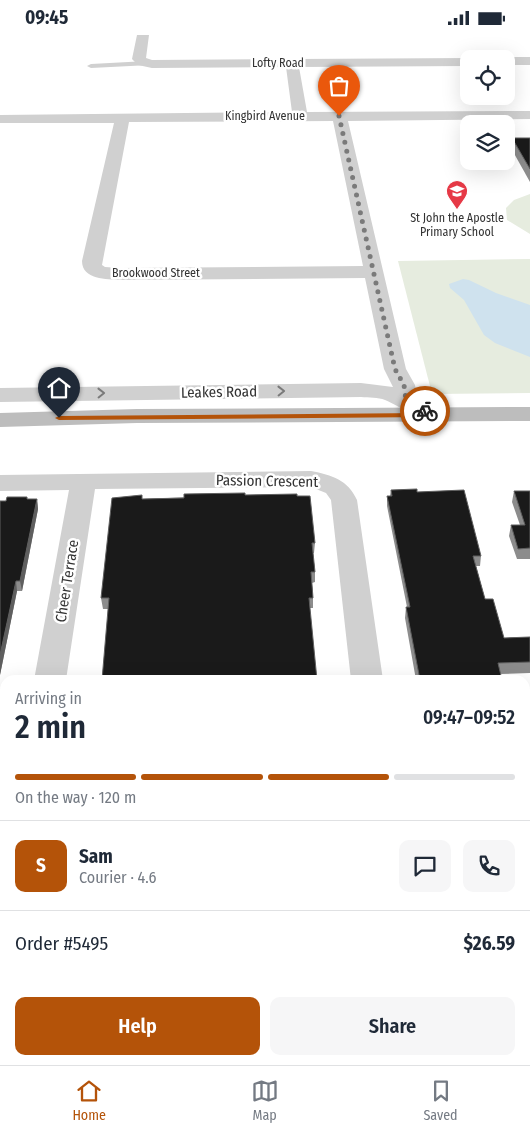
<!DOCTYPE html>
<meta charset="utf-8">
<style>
:root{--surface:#fff;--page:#f6f6f7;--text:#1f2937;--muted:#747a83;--line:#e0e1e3;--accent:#b45309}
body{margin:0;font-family:"Fira Sans Condensed",sans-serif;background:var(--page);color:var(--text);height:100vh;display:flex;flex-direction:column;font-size:19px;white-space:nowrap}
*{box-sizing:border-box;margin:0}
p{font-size:16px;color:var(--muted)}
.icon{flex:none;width:28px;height:28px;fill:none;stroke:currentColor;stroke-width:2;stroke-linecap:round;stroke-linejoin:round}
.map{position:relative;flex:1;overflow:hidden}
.panel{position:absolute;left:0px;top:640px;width:530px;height:390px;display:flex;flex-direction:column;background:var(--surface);border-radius:15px 15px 0 0;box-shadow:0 5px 20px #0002}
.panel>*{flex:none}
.tools{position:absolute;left:460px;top:15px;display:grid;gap:10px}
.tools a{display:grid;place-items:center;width:55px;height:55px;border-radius:10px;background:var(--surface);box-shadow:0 5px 20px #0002;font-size:25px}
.pin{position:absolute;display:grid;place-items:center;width:42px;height:42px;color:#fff;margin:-51px -21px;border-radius:50% 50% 50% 0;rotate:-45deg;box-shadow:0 0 5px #0007}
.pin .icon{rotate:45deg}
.courier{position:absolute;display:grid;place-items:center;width:50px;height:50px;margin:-25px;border:4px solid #b45309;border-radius:50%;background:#fff;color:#222;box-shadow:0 1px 6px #0007}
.overview em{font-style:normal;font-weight:600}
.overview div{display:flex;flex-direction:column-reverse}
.overview{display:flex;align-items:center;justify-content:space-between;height:85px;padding:0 15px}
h1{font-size:32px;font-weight:600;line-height:38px}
.bar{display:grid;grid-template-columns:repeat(4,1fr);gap:8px 5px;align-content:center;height:60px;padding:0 15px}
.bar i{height:6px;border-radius:4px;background:var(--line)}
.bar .on{background:var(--accent)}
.bar p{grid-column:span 4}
.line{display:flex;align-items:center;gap:12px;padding:0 15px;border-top:1px solid var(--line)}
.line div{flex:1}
.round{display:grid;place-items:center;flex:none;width:52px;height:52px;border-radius:10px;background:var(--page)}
.cta{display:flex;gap:10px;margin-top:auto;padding:10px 15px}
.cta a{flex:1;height:58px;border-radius:10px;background:var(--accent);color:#fff;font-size:20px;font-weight:600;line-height:58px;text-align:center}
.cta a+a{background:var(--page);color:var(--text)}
.status{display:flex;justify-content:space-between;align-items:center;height:35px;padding:0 25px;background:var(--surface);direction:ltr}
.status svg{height:14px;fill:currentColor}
.tabs{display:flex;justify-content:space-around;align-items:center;height:70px;border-top:1px solid var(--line);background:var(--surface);font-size:14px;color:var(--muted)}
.tabs a{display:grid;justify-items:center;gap:2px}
.tabs .on{color:var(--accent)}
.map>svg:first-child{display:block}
.green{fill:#e6ecdf}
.water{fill:#cfe2ee}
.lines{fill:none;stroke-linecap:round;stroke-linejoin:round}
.service{fill:#d0d0d0;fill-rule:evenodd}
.minor{fill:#d0d0d0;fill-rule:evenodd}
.secondary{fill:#bdbdbd;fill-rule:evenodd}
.wall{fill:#8c8c8c}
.shaded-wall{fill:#5f5f5f}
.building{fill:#1a1a1a;stroke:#5f5f5f}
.oneway{stroke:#7a7a7a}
.route{fill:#b45309}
.done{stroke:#7a7a7a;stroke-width:5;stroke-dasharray:0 9}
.labels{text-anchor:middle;stroke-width:5;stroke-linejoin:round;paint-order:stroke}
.far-street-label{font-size:12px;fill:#333;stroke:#fff}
.far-poi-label{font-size:12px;fill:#333;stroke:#fff}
.street-label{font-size:15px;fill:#333;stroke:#fff}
</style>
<div class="status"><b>09:45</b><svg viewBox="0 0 49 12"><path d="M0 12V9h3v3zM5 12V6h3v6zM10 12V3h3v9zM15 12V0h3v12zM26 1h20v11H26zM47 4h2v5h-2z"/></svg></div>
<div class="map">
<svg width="530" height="1030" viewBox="0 0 530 1030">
<rect width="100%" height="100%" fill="#fff"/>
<g class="green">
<polygon points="530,159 530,199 507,185 506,173 514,165"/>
<polygon points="530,224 530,358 432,359 398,226"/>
</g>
<polygon class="water" points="463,244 469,245 496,258 530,270 530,322 495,308 484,300 464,265 450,253 449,249"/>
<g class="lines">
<polygon class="service" points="147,26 150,26 150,30 91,33 87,31 91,29"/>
<g class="minor">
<path d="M137 0H149L146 23 152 25 469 23 472 24H469V31L299 32 307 77 530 76V84L348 86 406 334 415 350 417 363 440 375 444 380 440 385C420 390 403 372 385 365 378 362 369 363 361 362L0 367V353L361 348 393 352 384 334 365 243 120 245C107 244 82 245 82 226L114 88H0V80L292 77 286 32 152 33 138 30 132 24ZM333 86 363 231 120 233 105 232 102 230 129 87Z"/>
<polygon points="506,22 530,22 530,30 506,30 506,24 501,24"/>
<path d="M311 436C332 440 348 445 357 465L383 645H351L331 465 326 458 311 452 95 454 66 645H34L69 455 0 456V440Z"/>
<rect x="0" y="768" width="5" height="28"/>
<rect x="525" y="772" width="5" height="28"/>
</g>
<polygon class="secondary" points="530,372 530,386 137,388 0,392 0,378 137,374"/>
</g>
<g class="wall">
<polygon points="512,103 530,103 530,147 511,113"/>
<polygon points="391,455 417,457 481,521 480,531 476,531 485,564 504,603 530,602 530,638 500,639 502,645 416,645 405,583 406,572 407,572 387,471 387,461 390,461"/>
<polygon points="514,456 530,456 530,525 530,524 517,524 509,501 511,490 520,490 512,467"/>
<polygon points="245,460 297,461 315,508 314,518 313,518 315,537 315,547 312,548 313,563 313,573 103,574 101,563 142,464"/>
<polygon points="27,462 27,464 37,464 38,474 22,556 17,556 0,640 0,466 6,466"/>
<polygon points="525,682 530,688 530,732 525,732"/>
<rect x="0" y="826" width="5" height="106"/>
<polygon points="525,832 530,837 530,947 525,947"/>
</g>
<g class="shaded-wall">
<polygon points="37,464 38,474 22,556 20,546"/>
<polygon points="16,546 17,556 0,640 0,620"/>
</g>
<g class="building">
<polygon points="512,103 530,103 530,134"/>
<polygon points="417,454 417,457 464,455 481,521 473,521 485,564 493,564 504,603 530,602 530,627 498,628 502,645 420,645 406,572 410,572 387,461 392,461 391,455"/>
<polygon points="514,456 530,456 530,513 518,514 511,490 525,490"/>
<polygon points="245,458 245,460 297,459 297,461 310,461 315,508 312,508 315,537 311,537 313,563 309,563 317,645 102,645 109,563 101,563 112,463 142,460 142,464 184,463 184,459"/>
<polygon points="7,462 27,462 27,464 37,464 20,546 16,546 0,620 0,466 6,466"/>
<polygon points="525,682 528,682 530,688 530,721 525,721"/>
<rect x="0" y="826" width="5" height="93"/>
<polygon points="525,832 529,832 530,837 530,933 525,933"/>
<polygon points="525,994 530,994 530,1030 0,1030 0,1000 5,1000 5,1025 525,1025"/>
</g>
<defs><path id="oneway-chevron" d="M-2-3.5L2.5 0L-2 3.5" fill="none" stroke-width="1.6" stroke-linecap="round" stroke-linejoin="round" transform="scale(1.25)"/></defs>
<g class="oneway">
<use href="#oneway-chevron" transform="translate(281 356) rotate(-1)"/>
<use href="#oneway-chevron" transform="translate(101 358) rotate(-1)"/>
</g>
<polygon class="route" points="423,375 428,375 435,380 432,382 59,385 55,383 59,381 423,378"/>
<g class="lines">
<polyline class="done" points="339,81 395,334 404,350 406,365 425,376"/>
</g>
<defs>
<g id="school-pin" transform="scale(1.125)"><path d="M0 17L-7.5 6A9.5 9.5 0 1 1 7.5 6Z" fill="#e63946" stroke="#fff"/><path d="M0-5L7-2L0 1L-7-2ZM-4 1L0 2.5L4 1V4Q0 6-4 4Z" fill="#fff"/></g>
</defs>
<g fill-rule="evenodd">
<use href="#school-pin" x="457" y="156"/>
</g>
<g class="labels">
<g class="far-street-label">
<text x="278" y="32">Lofty Road</text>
<text x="265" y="85">Kingbird Avenue</text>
<text x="156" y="242">Brookwood Street</text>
</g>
<g class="far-poi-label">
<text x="457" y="187">St John the Apostle<tspan x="457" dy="14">Primary School</tspan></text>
</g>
<g class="street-label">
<text transform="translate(219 357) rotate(-1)" y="5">Leakes Road</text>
<text transform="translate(267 446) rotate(1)" y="5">Passion Crescent</text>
<text transform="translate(67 546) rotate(-81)" y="5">Cheer Terrace</text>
</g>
</g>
</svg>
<div class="tools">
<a><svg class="icon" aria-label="locate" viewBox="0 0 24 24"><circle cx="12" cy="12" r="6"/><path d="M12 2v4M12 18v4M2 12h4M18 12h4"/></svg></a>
<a><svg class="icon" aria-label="layers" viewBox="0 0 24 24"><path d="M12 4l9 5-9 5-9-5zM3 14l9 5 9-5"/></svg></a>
</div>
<div class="pin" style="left:339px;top:81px;background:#ea580c"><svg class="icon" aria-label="bag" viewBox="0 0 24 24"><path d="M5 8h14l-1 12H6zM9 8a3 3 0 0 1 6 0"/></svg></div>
<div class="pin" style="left:59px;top:383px;background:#1f2937"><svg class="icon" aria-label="home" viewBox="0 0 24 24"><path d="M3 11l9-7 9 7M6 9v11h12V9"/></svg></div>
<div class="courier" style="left:425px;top:376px"><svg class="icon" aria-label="bike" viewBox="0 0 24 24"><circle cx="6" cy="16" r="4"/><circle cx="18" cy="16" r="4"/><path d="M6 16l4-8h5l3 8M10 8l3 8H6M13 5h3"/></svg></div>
<section class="panel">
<div class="overview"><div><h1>2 min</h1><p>Arriving in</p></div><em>09:47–09:52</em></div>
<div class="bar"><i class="on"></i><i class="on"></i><i class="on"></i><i></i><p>On the way · 120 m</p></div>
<div class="line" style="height:90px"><b class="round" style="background:var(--accent);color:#fff">S</b><div><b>Sam</b><p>Courier · 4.6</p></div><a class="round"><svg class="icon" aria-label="chat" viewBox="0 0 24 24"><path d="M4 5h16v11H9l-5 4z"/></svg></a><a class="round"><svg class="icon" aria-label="phone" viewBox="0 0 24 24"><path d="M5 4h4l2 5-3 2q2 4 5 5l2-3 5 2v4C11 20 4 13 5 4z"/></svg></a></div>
<div class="line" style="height:65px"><div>Order #5495</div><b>$26.59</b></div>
<div class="cta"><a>Help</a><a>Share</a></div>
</section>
</div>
<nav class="tabs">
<a class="on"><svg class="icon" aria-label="home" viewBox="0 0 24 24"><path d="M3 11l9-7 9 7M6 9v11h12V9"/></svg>Home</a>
<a><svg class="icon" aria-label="map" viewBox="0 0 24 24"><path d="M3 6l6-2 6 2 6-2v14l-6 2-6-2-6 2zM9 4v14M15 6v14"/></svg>Map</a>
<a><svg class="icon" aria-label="saved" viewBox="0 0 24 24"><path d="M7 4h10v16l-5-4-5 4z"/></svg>Saved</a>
</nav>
